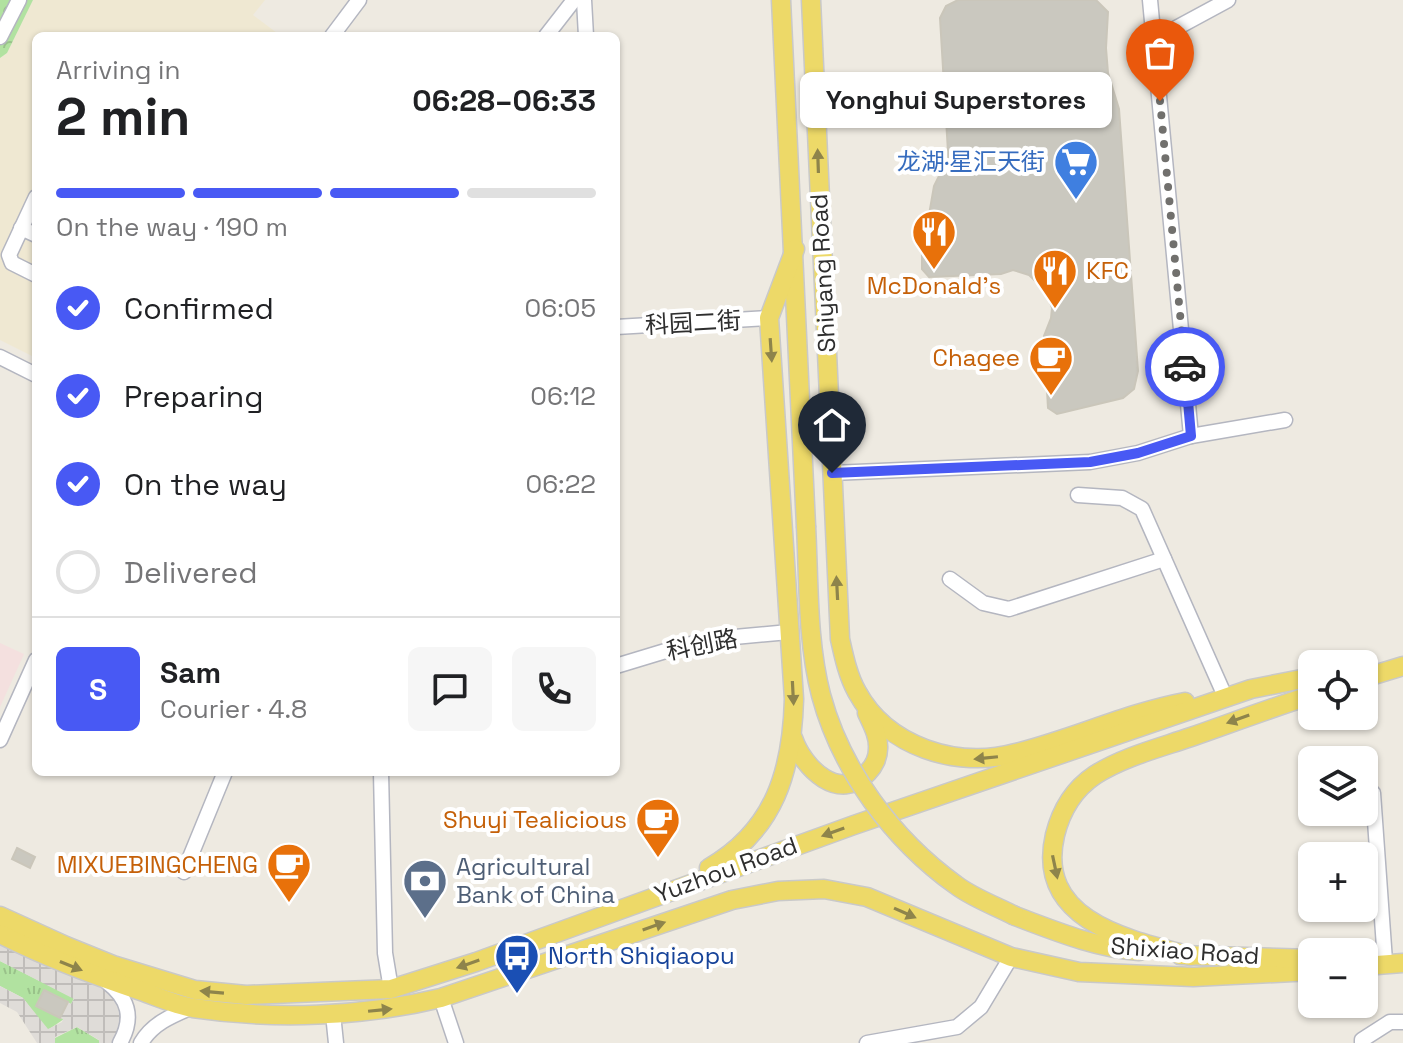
<!DOCTYPE html>
<meta charset="utf-8">
<style>
:root{--surface:#fff;--page:#f6f6f6;--text:#202124;--muted:#757577;--line:#e0e0e0;--accent:#4859f4}
body{margin:0;font-family:"Space Grotesk","Noto Sans SC",sans-serif;background:var(--page);color:var(--text);height:100vh;display:flex;flex-direction:column;font-size:30px;white-space:nowrap}
*{box-sizing:border-box;margin:0}
p{font-size:26px;color:var(--muted)}
.icon{flex:none;width:44px;height:44px;fill:none;stroke:currentColor;stroke-width:2;stroke-linecap:round;stroke-linejoin:round}
.map{position:relative;flex:1;overflow:hidden}
.drawer{position:absolute;left:32px;top:32px;width:588px;height:744px;display:flex;flex-direction:column;background:var(--surface);border-radius:12px;box-shadow:0 2px 6px #0004}
.drawer>*{flex:none}
.tools{position:absolute;left:1298px;top:650px;display:grid;gap:16px}
.tools a{display:grid;place-items:center;width:80px;height:80px;border-radius:12px;background:var(--surface);box-shadow:0 2px 6px #0004;font-size:40px}
.pin{position:absolute;display:grid;place-items:center;width:68px;height:68px;color:#fff;margin:-82px -34px;border-radius:50% 50% 50% 0;rotate:-45deg;box-shadow:0 0 8px #0007}
.pin .icon{rotate:45deg}
.courier{position:absolute;display:grid;place-items:center;width:80px;height:80px;margin:-40px;border:6px solid #4859f4;border-radius:50%;background:#fff;color:#222;box-shadow:0 2px 10px #0007}
.bubble{position:absolute;height:56px;border-radius:12px;background:var(--surface);box-shadow:0 2px 6px #0004;font-size:26px;font-weight:600;line-height:56px;text-align:center}
.headline em{font-style:normal;font-weight:600}
.headline div{display:flex;flex-direction:column-reverse}
.headline{display:flex;align-items:center;justify-content:space-between;height:136px;padding:0 24px}
h1{font-size:52px;font-weight:600;line-height:60px}
.bar{display:grid;grid-template-columns:repeat(4,1fr);gap:12px 8px;align-content:center;height:96px;padding:0 24px}
.bar i{height:10px;border-radius:6px;background:var(--line)}
.bar .on{background:var(--accent)}
.bar p{grid-column:span 4}
.line{display:flex;align-items:center;gap:20px;padding:0 24px;border-top:2px solid var(--line)}
.line div{flex:1}
.round{display:grid;place-items:center;flex:none;width:84px;height:84px;border-radius:12px;background:var(--page)}
ol{padding:0 24px;list-style:none}
li{display:flex;align-items:center;gap:24px;height:88px}
li p{margin-inline-start:auto}
li .icon{padding:8px;border-radius:50%;background:var(--accent);color:#fff;stroke-width:4}
li:last-child{color:var(--muted)}
li i{width:44px;height:44px;border:4px solid var(--line);border-radius:50%}
.map>svg:first-child{display:block}
.education{fill:#efe8d2}
.medical{fill:#f4e0df}
.grass{fill:url(#grass-tufts)}
.forest{fill:url(#forest-crowns)}
.plaza{fill:url(#plaza-grid)}
.building{fill:#cac8bf;stroke:#cac6ba;stroke-width:2}
.lines{fill:none;stroke-linecap:round;stroke-linejoin:round}
.minor-casing{stroke:#b4b6c0;stroke-width:17}
.major-casing{stroke:#c9c9c9;stroke-width:21}
.minor{stroke:#fff;stroke-width:14}
.major{stroke:#edd968;stroke-width:18}
.major-bridge-casing{stroke:#c9c9c9;stroke-width:21;stroke-linecap:butt}
.major-bridge{stroke:#edd968;stroke-width:18}
.oneway{fill:#8e844b}
.done{stroke:#71706d;stroke-width:8;stroke-dasharray:0 14.4}
.route{stroke:#4859f4;stroke-width:10}
.labels{text-anchor:middle;stroke-width:8;stroke-linejoin:round;paint-order:stroke}
.shop-label{font-size:24px;fill:#366cbe;stroke:#fff;text-anchor:end}
.food-label{font-size:24px;fill:#c56008;stroke:#fff;text-anchor:end}
.street-label{font-size:24px;fill:#2e2e2e;stroke:#fff}
.service-label{font-size:24px;fill:#4e5e75;stroke:#fff;text-anchor:start}
.transit-label{font-size:24px;fill:#164399;stroke:#fff;text-anchor:start}
</style>
<div class="map">
<svg width="1403" height="1043" viewBox="0 0 1403 1043">
<defs>
<pattern id="grass-tufts" width="24" height="20" patternUnits="userSpaceOnUse" patternTransform="scale(2)"><rect width="24" height="20" fill="#b1e2a0"/><path d="M3 7l-1-3M5 7V3M7 7l1-3M15 17l-1-3M17 17v-4M19 17l1-3" fill="none" stroke="#99c28a"/></pattern>
<pattern id="forest-crowns" width="20" height="18" patternUnits="userSpaceOnUse" patternTransform="scale(2)"><rect width="20" height="18" fill="#b1e2a0"/><path d="M2 6a3 3 0 1 1 6 0M12 15a3 3 0 1 1 6 0" fill="none" stroke="#99c28a"/></pattern>
<pattern id="plaza-grid" width="8" height="8" patternUnits="userSpaceOnUse" patternTransform="scale(2)"><rect width="8" height="8" fill="#dfdcd8"/><path d="M0 4h8M4 0v8" fill="none" stroke="#c0bdba"/></pattern>
</defs>
<rect width="100%" height="100%" fill="#eeeae1"/>
<polygon class="education" points="33,0 265,0 253,15 281,36 36,36 36,358 0,340 0,58 7,53"/>
<polygon class="medical" points="0,643 24,654 0,707"/>
<g class="grass">
<polygon points="0,961 74,998 71,1004 45,991 37,1006 64,1019 48,1030 45,1028 23,998 0,986"/>
<polygon points="77,1027 100,1041 99,1043 55,1043 53,1039"/>
</g>
<polygon class="forest" points="0,0 33,0 7,53 0,58"/>
<polygon class="plaza" points="0,941 107,988 124,1012 119,1030 112,1043 99,1043 99,1040 77,1027 55,1037 55,1043 37,1043 17,1012 0,1003 0,986 23,998 48,1029 62,1022 63,1019 60,1018 68,1002 71,1004 74,999 0,961"/>
<g class="building">
<polygon points="958,0 1096,0 1108,12 1106,48 1108,73 1119,109 1138,371 1134,389 1123,398 1057,414 1048,408 1044,336 1051,318 1052,308 1046,291 1029,275 1013,270 1001,274 929,277 922,269 922,255 934,186 947,160 948,152 940,18 946,6"/>
<polygon points="17,848 35,857 30,868 12,859"/>
<polygon points="44,990 68,1002 60,1018 36,1006"/>
</g>
<g class="lines">
<g class="minor-casing">
<g id="minor">
<polyline points="584,0 586,36"/>
<polyline points="1150,0 1191,436"/>
<polyline points="332,36 359,0"/>
<polyline points="546,36 574,0"/>
<polyline points="0,37 19,0"/>
<polyline points="1154,40 1228,0"/>
<polyline points="36,197 9,255 12,263 36,275"/>
<polyline points="21,228 36,235"/>
<polyline points="616,327 769,318"/>
<polyline points="0,357 36,375"/>
<polyline points="832,473 1090,462 1138,453 1191,436 1285,420"/>
<polyline points="1078,495 1122,498 1142,509 1224,694"/>
<polyline points="950,579 983,603 1009,609 1164,559"/>
<polyline points="616,666 682,646 713,639 789,632"/>
<polyline points="0,740 36,660"/>
<polyline points="381,772 385,953 391,989"/>
<polyline points="1373,793 1385,961"/>
<polyline points="184,872 225,772"/>
<path d="M107 982C129 999 134 1018 120 1043"/>
<polyline points="441,998 456,1043"/>
<polyline points="333,1014 336,1043"/>
<path d="M141 1043C152 1024 171 1016 190 1008"/>
<polyline points="867,1043 957,1027 981,1007 1011,957"/>
<polyline points="1362,1043 1362,1040 1390,1022 1403,1022"/>
</g>
</g>
<g class="major-casing">
<g id="major">
<polyline points="781,0 806,526"/>
<path d="M811 0 840 639C844 657 848 676 857 692 887 747 957 769 1016 753 1073 739 1127 713 1185 702"/>
<polyline points="1364,678 1403,666"/>
<path d="M793 738C803 768 840 804 868 772 874 766 878 757 878 749 879 736 872 724 867 713"/>
<path d="M709 868C775 830 792 771 794 699L769 318 795 249"/>
<polyline points="0,916 66,946 113,965 195,990 246,995 391,989 476,962 854,825 1251,689 1312,677"/>
<path d="M1015 916C1055 931 1096 948 1139 951"/>
<path d="M0 934C45 957 93 975 141 991 158 997 176 1005 193 1008 274 1020 362 1017 441 998L732 900 778 891 824 889 867 897 1011 957 1079 972 1193 977 1312 971"/>
<polyline points="1180,955 1312,959"/>
<path d="M1191 956C1129 940 1035 921 1055 835 1061 811 1074 789 1095 775 1123 757 1159 748 1191 737 1231 723 1271 708 1312 695"/>
<polyline points="1364,966 1403,963"/>
</g>
</g>
<use href="#minor" class="minor"/>
<use href="#major" class="major"/>
<g class="major-bridge-casing">
<path id="major-bridge" d="M806 526C809 581 807 641 821 695 841 770 893 840 956 885 973 898 996 906 1015 916"/>
</g>
<use href="#major-bridge" class="major-bridge"/>
</g>
<defs><path id="oneway-solid" d="M-6-.8H1V-3.2L6.5 0L1 3.2V.8H-6Z" transform="scale(2)"/></defs>
<g class="oneway">
<use href="#oneway-solid" transform="translate(818 161) rotate(-92)"/>
<use href="#oneway-solid" transform="translate(771 350) rotate(86)"/>
<use href="#oneway-solid" transform="translate(837 588) rotate(-93)"/>
<use href="#oneway-solid" transform="translate(793 693) rotate(87)"/>
<use href="#oneway-solid" transform="translate(1238 719) rotate(160)"/>
<use href="#oneway-solid" transform="translate(986 758) rotate(174)"/>
<use href="#oneway-solid" transform="translate(833 832) rotate(160)"/>
<use href="#oneway-solid" transform="translate(1055 867) rotate(78)"/>
<use href="#oneway-solid" transform="translate(905 913) rotate(24)"/>
<use href="#oneway-solid" transform="translate(654 926) rotate(-19)"/>
<use href="#oneway-solid" transform="translate(468 964) rotate(161)"/>
<use href="#oneway-solid" transform="translate(71 966) rotate(22)"/>
<use href="#oneway-solid" transform="translate(212 992) rotate(-175)"/>
<use href="#oneway-solid" transform="translate(380 1010) rotate(-6)"/>
</g>
<g class="lines">
<polyline class="done" points="1160,101 1185,367"/>
<polyline class="route" points="832,473 1090,462 1138,453 1191,436 1185,367"/>
</g>
<defs>
<g id="supermarket-pin" transform="scale(2.3)"><path d="M0 17L-7.5 6A9.5 9.5 0 1 1 7.5 6Z" fill="#3f7fe0" stroke="#fff"/><path d="M-6-5.5h2.5l.6 2H6L4.5 2H-2.5L-4.4-4H-6ZM-1.5 3.2a1.3 1.3 0 1 0 .1 0ZM3 3.2a1.3 1.3 0 1 0 .1 0Z" fill="#fff"/></g>
<g id="restaurant-pin" transform="scale(2.3)"><path d="M0 17L-7.5 6A9.5 9.5 0 1 1 7.5 6Z" fill="#e8710a" stroke="#fff"/><path d="M-5-6h1v4h1v-4h1v4h1v-4h1v5L-1.5 .5V6h-2V.5L-5-1ZM5-6V6H3V1.5H1.5Q1.5-4 5-6Z" fill="#fff"/></g>
<g id="cafe-pin" transform="scale(2.3)"><path d="M0 17L-7.5 6A9.5 9.5 0 1 1 7.5 6Z" fill="#e8710a" stroke="#fff"/><path d="M-5.5-4.5H6V0H3Q3 3.5 0 3.5H-2.5Q-5.5 3.5-5.5 0ZM3-3.2v2h1.7v-2ZM-6 4.5H4V6H-6Z" fill="#fff"/></g>
<g id="bank-pin" transform="scale(2.3)"><path d="M0 17L-7.5 6A9.5 9.5 0 1 1 7.5 6Z" fill="#5c6f8a" stroke="#fff"/><path d="M-6-4H6V4H-6ZM0-2.3a2.3 2.3 0 1 0 0 4.6a2.3 2.3 0 1 0 0-4.6Z" fill="#fff"/></g>
<g id="bus-pin" transform="scale(2.3)"><path d="M0 17L-7.5 6A9.5 9.5 0 1 1 7.5 6Z" fill="#1a4fb4" stroke="#fff"/><path d="M-5-6H5V4H4V6H2V4H-2V6H-4V4H-5ZM-3.5-4V0h7V-4ZM-3.5 1.2v1.5H-2V1.2ZM2 1.2v1.5H3.5V1.2Z" fill="#fff"/></g>
</defs>
<g fill-rule="evenodd">
<use href="#supermarket-pin" x="1076" y="162"/>
<use href="#restaurant-pin" x="934" y="232"/>
<use href="#restaurant-pin" x="1055" y="271"/>
<use href="#cafe-pin" x="1051" y="358"/>
<use href="#cafe-pin" x="658" y="820"/>
<use href="#cafe-pin" x="289" y="865"/>
<use href="#bank-pin" x="425" y="881"/>
<use href="#bus-pin" x="517" y="956"/>
</g>
<g class="labels">
<g class="shop-label">
<text x="1045" y="170">龙湖·星汇天街</text>
</g>
<g class="food-label">
<text x="1086" y="279" text-anchor="start">KFC</text>
<text x="934" y="294" text-anchor="middle">McDonald's</text>
<text x="1020" y="366">Chagee</text>
<text x="627" y="828">Shuyi Tealicious</text>
<text x="258" y="873">MIXUEBINGCHENG</text>
</g>
<g class="street-label">
<text transform="translate(823 273) rotate(-93)" y="8">Shiyang Road</text>
<text transform="translate(693 323) rotate(-3)" y="8">科园二街</text>
<text transform="translate(702 645) rotate(-11)" y="8">科创路</text>
<text transform="translate(726 870) rotate(-20)" y="8">Yuzhou Road</text>
<text transform="translate(1185 951) rotate(4)" y="8">Shixiao Road</text>
</g>
<g class="service-label">
<text x="456" y="875">Agricultural<tspan x="456" dy="28">Bank of China</tspan></text>
</g>
<g class="transit-label">
<text x="548" y="964">North Shiqiaopu</text>
</g>
</g>
</svg>
<div class="tools">
<a><svg class="icon" aria-label="locate" viewBox="0 0 24 24"><circle cx="12" cy="12" r="6"/><path d="M12 2v4M12 18v4M2 12h4M18 12h4"/></svg></a>
<a><svg class="icon" aria-label="layers" viewBox="0 0 24 24"><path d="M12 4l9 5-9 5-9-5zM3 14l9 5 9-5"/></svg></a>
<a>+</a>
<a>−</a>
</div>
<div class="pin" style="left:1160px;top:101px;background:#ea580c"><svg class="icon" aria-label="bag" viewBox="0 0 24 24"><path d="M5 8h14l-1 12H6zM9 8a3 3 0 0 1 6 0"/></svg></div>
<div class="pin" style="left:832px;top:473px;background:#1f2937"><svg class="icon" aria-label="home" viewBox="0 0 24 24"><path d="M3 11l9-7 9 7M6 9v11h12V9"/></svg></div>
<div class="courier" style="left:1185px;top:367px"><svg class="icon" aria-label="car" viewBox="0 0 24 24"><path d="M5 17H2v-5l4-1 3-4h7l3 4 3 1v5h-3M9 17h6M6 11h13"/><circle cx="7" cy="17" r="2"/><circle cx="17" cy="17" r="2"/></svg></div>
<div class="bubble" style="left:800px;top:72px;width:312px">Yonghui Superstores</div>
<section class="drawer">
<div class="headline"><div><h1>2 min</h1><p>Arriving in</p></div><em>06:28–06:33</em></div>
<div class="bar"><i class="on"></i><i class="on"></i><i class="on"></i><i></i><p>On the way · 190 m</p></div>
<ol>
<li><svg class="icon" aria-label="check" viewBox="0 0 24 24"><path d="M5 12l5 5 9-10"/></svg>Confirmed<p>06:05</p></li>
<li><svg class="icon" aria-label="check" viewBox="0 0 24 24"><path d="M5 12l5 5 9-10"/></svg>Preparing<p>06:12</p></li>
<li><svg class="icon" aria-label="check" viewBox="0 0 24 24"><path d="M5 12l5 5 9-10"/></svg>On the way<p>06:22</p></li>
<li><i></i>Delivered</li>
</ol>
<div class="line" style="height:144px"><b class="round" style="background:var(--accent);color:#fff">S</b><div><b>Sam</b><p>Courier · 4.8</p></div><a class="round"><svg class="icon" aria-label="chat" viewBox="0 0 24 24"><path d="M4 5h16v11H9l-5 4z"/></svg></a><a class="round"><svg class="icon" aria-label="phone" viewBox="0 0 24 24"><path d="M5 4h4l2 5-3 2q2 4 5 5l2-3 5 2v4C11 20 4 13 5 4z"/></svg></a></div>
</section>
</div>
